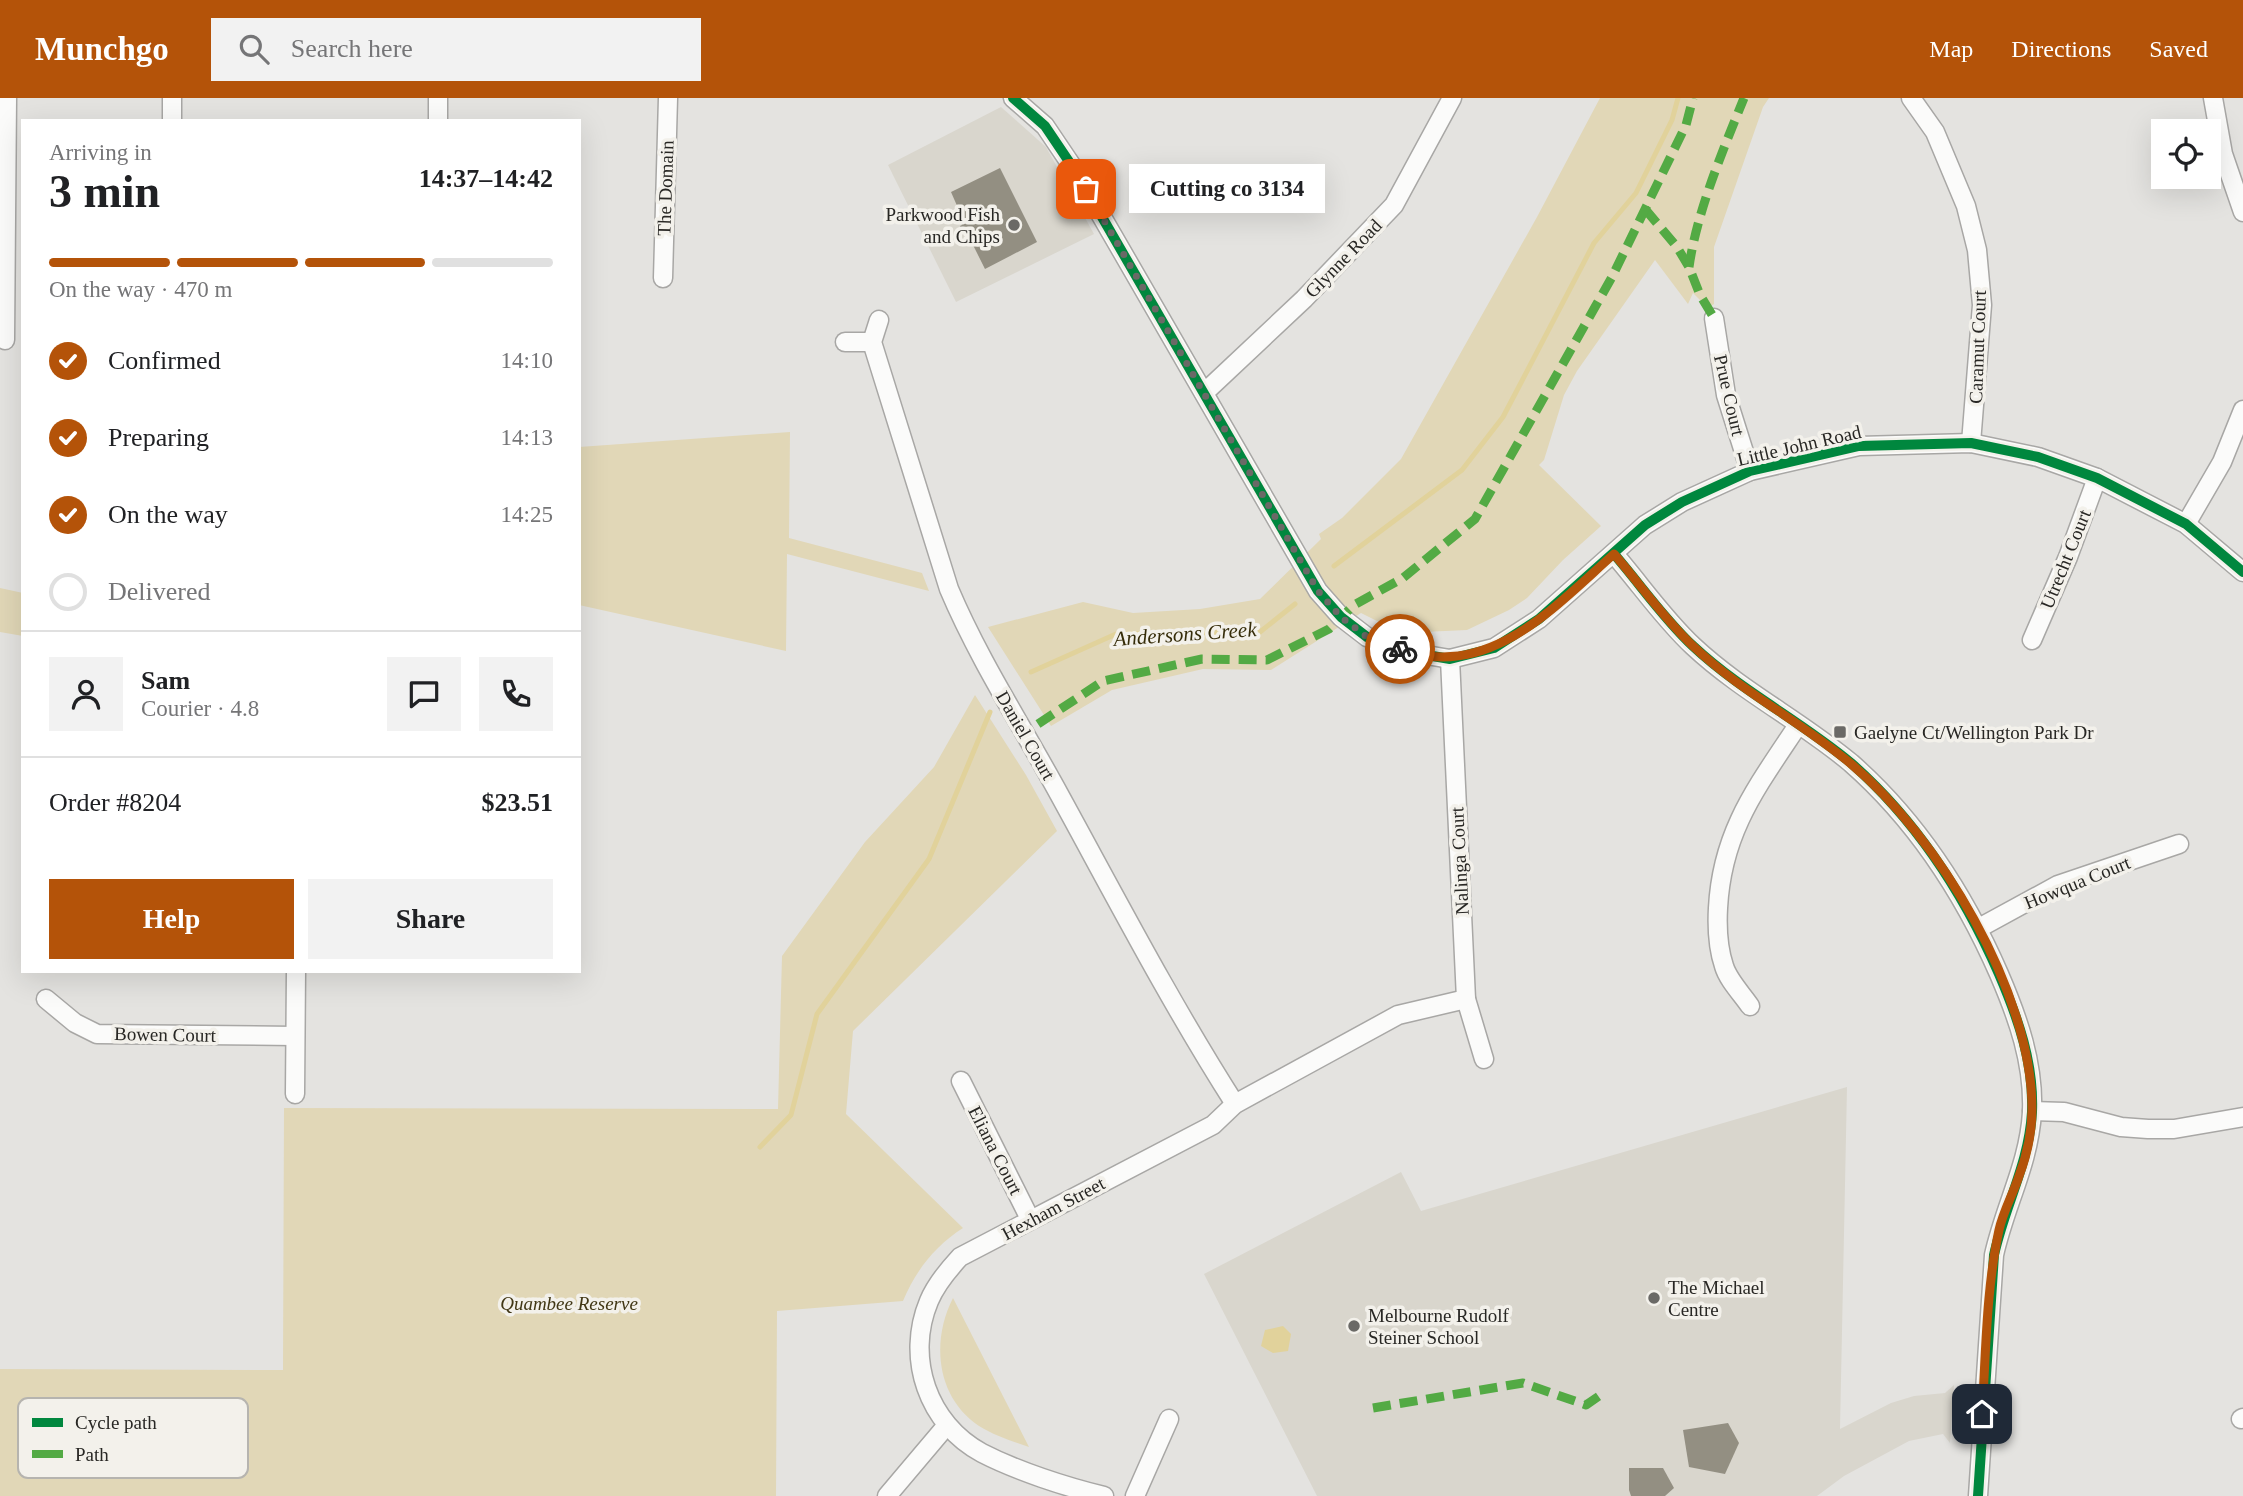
<!DOCTYPE html>
<meta charset="utf-8">
<style>
:root{--surface:#fff;--page:#f2f2f2;--text:#202124;--muted:#757577;--line:#e0e0e0;--accent:#b45309}
body{margin:0;font-family:Georgia,serif;background:var(--page);color:var(--text);height:100vh;display:flex;flex-direction:column;font-size:26px;white-space:nowrap}
*{box-sizing:border-box;margin:0}
p{font-size:23px;color:var(--muted)}
.icon{flex:none;width:38px;height:38px;fill:none;stroke:currentColor;stroke-width:2;stroke-linecap:round;stroke-linejoin:round}
.map{position:relative;flex:1;overflow:hidden}
.panel{position:absolute;left:21px;top:21px;width:560px;height:854px;display:flex;flex-direction:column;background:var(--surface);border-radius:0px;box-shadow:0 7px 28px #0002}
.panel>*{flex:none}
.controls{position:absolute;left:2151px;top:21px;display:grid;gap:14px}
.controls a{display:grid;place-items:center;width:70px;height:70px;border-radius:0px;background:var(--surface);box-shadow:0 7px 28px #0002;font-size:35px}
.pin{position:absolute;display:grid;place-items:center;width:60px;height:60px;color:#fff;margin:-30px;border-radius:14px;box-shadow:0 4px 10px #0006}
.courier{position:absolute;display:grid;place-items:center;width:70px;height:70px;margin:-35px;border:5px solid #b45309;border-radius:50%;background:#fff;color:#222;box-shadow:0 2px 9px #0007}
.bubble{position:absolute;height:49px;border-radius:0px;background:var(--surface);box-shadow:0 7px 28px #0002;font-size:23px;font-weight:700;line-height:49px;text-align:center}
.headline em{font-style:normal;font-weight:700}
.headline div{display:flex;flex-direction:column-reverse}
.headline{display:flex;align-items:center;justify-content:space-between;height:119px;padding:0 28px}
h1{font-size:46px;font-weight:700;line-height:52px}
.bar{display:grid;grid-template-columns:repeat(4,1fr);gap:10px 7px;align-content:center;height:84px;padding:0 28px}
.bar i{height:9px;border-radius:5px;background:var(--line)}
.bar .selected{background:var(--accent)}
.bar p{grid-column:span 4}
.line{display:flex;align-items:center;gap:18px;padding:0 28px;border-top:2px solid var(--line)}
.line div{flex:1}
.round{display:grid;place-items:center;flex:none;width:74px;height:74px;border-radius:0px;background:var(--page)}
ol{padding:0 28px;list-style:none}
li{display:flex;align-items:center;gap:21px;height:77px}
li p{margin-inline-start:auto}
li .icon{padding:7px;border-radius:50%;background:var(--accent);color:#fff;stroke-width:4}
li:last-child{color:var(--muted)}
li i{width:38px;height:38px;border:4px solid var(--line);border-radius:50%}
.primary-button{display:flex;gap:14px;margin-top:auto;padding:14px 28px}
.primary-button a{flex:1;height:80px;border-radius:0px;background:var(--accent);color:#fff;font-size:28px;font-weight:700;line-height:80px;text-align:center}
.primary-button a+a{background:var(--page);color:var(--text)}
header{display:flex;align-items:center;gap:42px;box-sizing:border-box;height:98px;padding:0 35px;background:var(--accent);color:#fff}
header strong{font-size:33px}
nav{display:flex;gap:38px;margin-inline-start:auto;font-size:24px}
.search{width:490px;height:63px;background:var(--page);display:flex;align-items:center;gap:18px;box-sizing:border-box;padding:0 24px;border-radius:0px;color:var(--muted);font-size:26px}
.map>svg:first-child{display:block}
.built{fill:#d9d6cd}
.green{fill:#e1d7b7}
.water{fill:#e1d29b}
.lines{fill:none;stroke-linecap:round;stroke-linejoin:round}
.stream{stroke:#e1d29b;stroke-width:5}
.building{fill:#938f82}
.street-casing{stroke:#a8a7a5;stroke-width:21}
.street{stroke:#fbfbfa;stroke-width:18}
.quiet{stroke:#53aa44;stroke-width:9;stroke-dasharray:18 9;stroke-linecap:butt}
.cycleway-casing{stroke:#f3f1eb;stroke-width:15}
.cycleway{stroke:#00873e;stroke-width:10}
.done{stroke:#6a6966;stroke-width:7;stroke-dasharray:0 12.6}
.route{stroke:#b45309;stroke-width:9}
.poi-dot{fill:#6a6966;stroke:#f3f1eb;stroke-width:2.5}
.labels{text-anchor:middle;stroke-width:7;stroke-linejoin:round;paint-order:stroke}
.street-label{font-size:19px;fill:#282724;stroke:#f3f1eb}
.poi-label{font-size:19px;fill:#282724;stroke:#f3f1eb;text-anchor:start}
.park-label{font-size:19px;font-style:italic;fill:#413715;stroke:#f3f1eb}
.water-label{font-size:21px;font-style:italic;fill:#362d0a;stroke:#f3f1eb}
.key{fill:#f3f1eb;stroke:#b6b4af;stroke-width:2}
.key-label{font-size:19px;fill:#282724}
</style>
<header>
<strong>Munchgo</strong>
<div class="search"><svg class="icon" aria-label="search" viewBox="0 0 24 24"><circle cx="10" cy="10" r="6"/><path d="M15 15l6 6"/></svg>Search here</div>
<nav><a>Map</a><a>Directions</a><a>Saved</a></nav>
</header>
<div class="map">
<svg width="2243" height="1398" viewBox="0 0 2243 1398">
<rect width="100%" height="100%" fill="#e4e3e0"/>
<g class="built">
<polygon points="1001,9 1046,49 1094,136 956,204 888,67"/>
<polygon points="1847,989 1840,1331 1891,1305 1914,1298 1945,1295 1954,1287 1950,1345 1943,1336 1909,1343 1844,1378 1817,1398 1317,1398 1204,1176 1401,1074 1421,1113"/>
</g>
<g class="green">
<polygon points="1600,0 1769,0 1763,9 1714,149 1714,206 1708,210 1693,195 1688,206 1655,162 1577,273 1564,297 1544,362 1539,367 1601,428 1563,462 1527,500 1509,512 1467,532 1401,535 1361,515 1271,572 1203,571 1112,592 1051,628 988,529 1083,504 1133,515 1200,511 1260,501 1321,441 1319,436 1342,420 1401,361 1537,119"/>
<polygon points="790,334 789,440 922,475 929,493 787,456 786,553 579,507 579,349"/>
<polygon points="0,490 23,495 23,538 0,534"/>
<path d="M975 597 1026 677 1057 733 853 933 846 1016 963 1130C935 1148 916 1172 903 1203L777 1213 776 1398H0V1271L283 1272 284 1010 778 1011 782 858 865 744 934 669Z"/>
<path d="M953 1200 1029 1349C1012 1343 995 1338 979 1328 936 1299 931 1243 953 1200Z"/>
</g>
<polygon class="water" points="1283,1228 1291,1236 1288,1253 1273,1255 1261,1248 1265,1232"/>
<g class="lines">
<g class="stream">
<polyline points="1334,468 1462,372 1503,319 1594,145 1636,95 1672,22 1678,0"/>
<polyline points="1031,574 1116,536 1260,534 1295,506"/>
<polyline points="760,1049 791,1017 817,916 929,761 990,614"/>
</g>
</g>
<g class="building">
<polygon points="1000,70 1037,144 985,171 970,141 967,142 960,128 962,127 954,112 958,110 951,94"/>
<polygon points="1728,1325 1739,1345 1725,1376 1689,1369 1683,1332"/>
<polygon points="1629,1370 1663,1370 1674,1390 1665,1398 1631,1398 1629,1392"/>
</g>
<g class="lines">
<g class="street-casing">
<g id="street">
<polyline points="1013,0 1045,28 1076,74 1318,493 1341,519 1367,539 1409,554 1450,561 1494,550 1539,521 1645,427 1682,404 1750,373 1859,348 1971,345 2038,359 2097,380 2186,426 2243,474"/>
<polyline points="1911,0 1935,34 1966,108 1977,152 1982,207 1971,345"/>
<polyline points="2213,0 2223,56 2243,114"/>
<polyline points="172,23 172,0"/>
<polyline points="438,23 438,0"/>
<polyline points="663,180 668,0"/>
<polyline points="1714,220 1726,297 1750,373"/>
<path d="M879 222 872 244 949 491C979 562 1022 628 1059 696 1116 800 1171 906 1235 1006"/>
<polyline points="5,242 7,0"/>
<polyline points="845,244 872,244"/>
<polyline points="1204,295 1304,201 1394,107 1452,0"/>
<polyline points="2186,426 2222,364 2243,312"/>
<path d="M1614 456C1640 486 1664 521 1693 548 1741 593 1801 623 1851 665 1917 723 1964 796 1999 876 2018 920 2034 965 2032 1014 2029 1066 2005 1107 1994 1157L1978 1398"/>
<polyline points="2032,542 2068,459 2097,380"/>
<polyline points="1450,561 1466,901 1484,961"/>
<polyline points="1979,830 2058,787 2179,746"/>
<polyline points="46,901 75,925 97,936 295,938"/>
<path d="M1750 908C1742 896 1728 882 1724 868 1718 850 1717 828 1718 810 1722 733 1757 689 1798 627"/>
<polyline points="961,983 1030,1121"/>
<polyline points="295,996 296,873"/>
<polyline points="2032,1013 2064,1014 2121,1029 2148,1031 2174,1031 2243,1019"/>
<polyline points="2241,1321 2243,1320"/>
<polyline points="887,1398 947,1327"/>
<path d="M1104 1398C1066 1389 1017 1373 982 1355 928 1326 905 1260 929 1203 936 1186 948 1172 960 1159L1213 1027 1235 1006 1398 917 1466 901"/>
<polyline points="1135,1398 1169,1321"/>
</g>
</g>
<use href="#street" class="street"/>
<g class="quiet">
<polyline points="1645,111 1677,149 1689,169 1700,197 1714,220"/>
<path d="M1689 169C1697 113 1723 52 1744 0"/>
<polyline points="1038,626 1103,583 1202,561 1267,562 1329,531 1354,507 1403,480 1475,421 1612,179 1686,27 1693,0"/>
<polyline points="1373,1310 1523,1285 1586,1307 1599,1298"/>
</g>
<g class="cycleway-casing">
<g id="cycleway">
<polyline points="1013,0 1045,28 1076,74 1318,493 1341,519 1367,539 1409,554 1450,561 1494,550 1539,521 1645,427 1682,404 1750,373 1859,348 1971,345 2038,359 2097,380 2186,426 2243,474"/>
<path d="M1614 456C1640 486 1664 521 1693 548 1741 593 1801 623 1851 665 1917 723 1964 796 1999 876 2018 920 2034 965 2032 1014 2029 1066 2005 1107 1994 1157L1978 1398"/>
</g>
</g>
<use href="#cycleway" class="cycleway"/>
</g>
<g class="lines">
<polyline class="done" points="1086,91 1318,493 1341,519 1367,539 1400,551"/>
<path class="route" d="M1400 551C1488 584 1554 509 1614 456 1640 486 1664 521 1693 548 1740 593 1800 623 1850 665 1938 738 2032 894 2032 1011 2032 1034 2027 1057 2019 1078 2013 1096 2003 1114 1999 1132 1986 1192 1986 1255 1982 1316"/>
</g>
<g class="poi-dot">
<circle cx="1014" cy="127" r="7"/>
<rect x="1833" y="627" width="14" height="14" rx="3.5"/>
<circle cx="1654" cy="1200" r="7"/>
<circle cx="1354" cy="1228" r="7"/>
</g>
<g class="labels">
<g class="street-label">
<text transform="translate(665 90) rotate(-88)" y="7">The Domain</text>
<text transform="translate(1343 160) rotate(-46)" y="7">Glynne Road</text>
<text transform="translate(1977 249) rotate(-88)" y="7">Caramut Court</text>
<text transform="translate(1730 297) rotate(77)" y="7">Prue Court</text>
<text transform="translate(1799 347) rotate(-13)" y="7">Little John Road</text>
<text transform="translate(2065 461) rotate(-68)" y="7">Utrecht Court</text>
<text transform="translate(1026 637) rotate(60)" y="7">Daniel Court</text>
<text transform="translate(1459 763) rotate(-93)" y="7">Nalinga Court</text>
<text transform="translate(2077 784) rotate(-22)" y="7">Howqua Court</text>
<text transform="translate(165 936) rotate(1)" y="7">Bowen Court</text>
<text transform="translate(996 1052) rotate(63)" y="7">Eliana Court</text>
<text transform="translate(1053 1110) rotate(-28)" y="7">Hexham Street</text>
</g>
<g class="poi-label">
<text x="1000" y="123" text-anchor="end">Parkwood Fish<tspan x="1000" dy="22">and Chips</tspan></text>
<text x="1854" y="641">Gaelyne Ct/Wellington Park Dr</text>
<text x="1668" y="1196">The Michael<tspan x="1668" dy="22">Centre</tspan></text>
<text x="1368" y="1224">Melbourne Rudolf<tspan x="1368" dy="22">Steiner School</tspan></text>
</g>
<g class="park-label">
<text x="569" y="1212">Quambee Reserve</text>
</g>
<g class="water-label">
<text transform="translate(1185 536) rotate(-4)" y="7">Andersons Creek</text>
</g>
</g>
<rect x="18" y="1300" width="230" height="80" rx="10" class="key"/>
<rect x="32" y="1320" width="31" height="9" fill="#00873e"/>
<rect x="32" y="1352" width="31" height="8" fill="#53aa44"/>
<g class="key-label">
<text x="75" y="1331">Cycle path</text>
<text x="75" y="1363">Path</text>
</g>
</svg>
<div class="controls">
<a><svg class="icon" aria-label="locate" viewBox="0 0 24 24"><circle cx="12" cy="12" r="6"/><path d="M12 2v4M12 18v4M2 12h4M18 12h4"/></svg></a>
</div>
<div class="pin" style="left:1086px;top:91px;background:#ea580c"><svg class="icon" aria-label="bag" viewBox="0 0 24 24"><path d="M5 8h14l-1 12H6zM9 8a3 3 0 0 1 6 0"/></svg></div>
<div class="pin" style="left:1982px;top:1316px;background:#1f2937"><svg class="icon" aria-label="home" viewBox="0 0 24 24"><path d="M3 11l9-7 9 7M6 9v11h12V9"/></svg></div>
<div class="courier" style="left:1400px;top:551px"><svg class="icon" aria-label="bike" viewBox="0 0 24 24"><circle cx="6" cy="16" r="4"/><circle cx="18" cy="16" r="4"/><path d="M6 16l4-8h5l3 8M10 8l3 8H6M13 5h3"/></svg></div>
<div class="bubble" style="left:1129px;top:66px;width:196px">Cutting co 3134</div>
<section class="panel">
<div class="headline"><div><h1>3 min</h1><p>Arriving in</p></div><em>14:37–14:42</em></div>
<div class="bar"><i class="selected"></i><i class="selected"></i><i class="selected"></i><i></i><p>On the way · 470 m</p></div>
<ol>
<li><svg class="icon" aria-label="check" viewBox="0 0 24 24"><path d="M5 12l5 5 9-10"/></svg>Confirmed<p>14:10</p></li>
<li><svg class="icon" aria-label="check" viewBox="0 0 24 24"><path d="M5 12l5 5 9-10"/></svg>Preparing<p>14:13</p></li>
<li><svg class="icon" aria-label="check" viewBox="0 0 24 24"><path d="M5 12l5 5 9-10"/></svg>On the way<p>14:25</p></li>
<li><i></i>Delivered</li>
</ol>
<div class="line" style="height:126px"><a class="round"><svg class="icon" aria-label="person" viewBox="0 0 24 24"><circle cx="12" cy="8" r="4"/><path d="M4 21q1-7 8-7t8 7"/></svg></a><div><b>Sam</b><p>Courier · 4.8</p></div><a class="round"><svg class="icon" aria-label="chat" viewBox="0 0 24 24"><path d="M4 5h16v11H9l-5 4z"/></svg></a><a class="round"><svg class="icon" aria-label="phone" viewBox="0 0 24 24"><path d="M5 4h4l2 5-3 2q2 4 5 5l2-3 5 2v4C11 20 4 13 5 4z"/></svg></a></div>
<div class="line" style="height:91px"><div>Order #8204</div><b>$23.51</b></div>
<div class="primary-button"><a>Help</a><a>Share</a></div>
</section>
</div>
